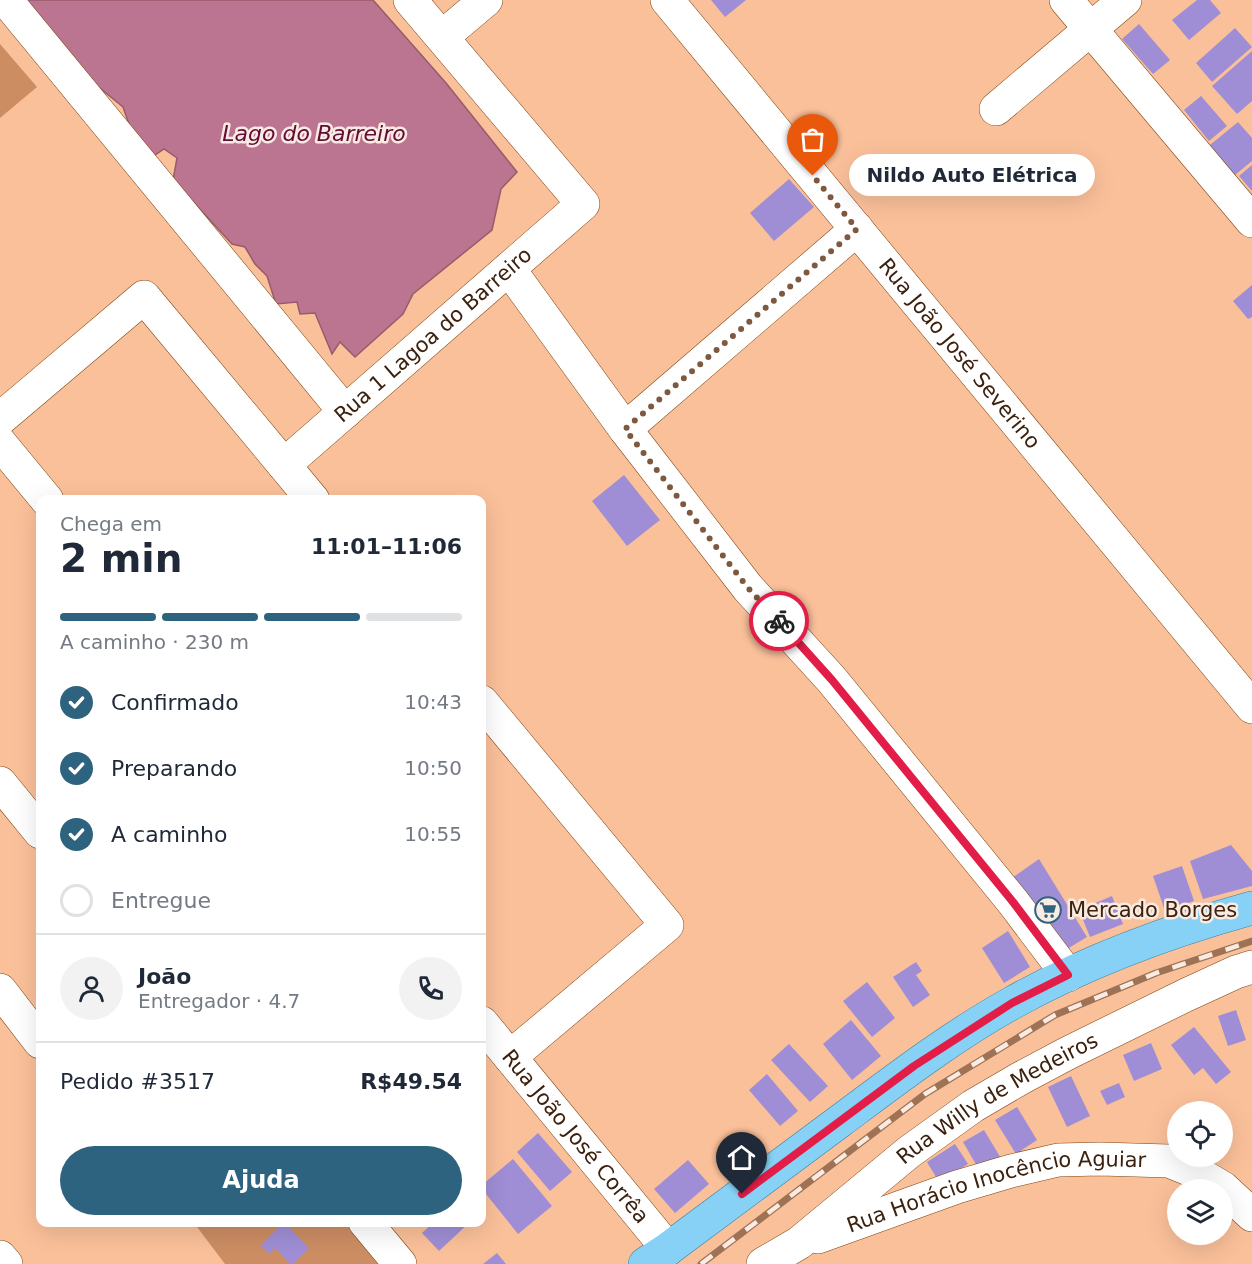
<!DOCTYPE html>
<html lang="pt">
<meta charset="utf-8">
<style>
:root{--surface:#fff;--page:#f2f2f3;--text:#1f2937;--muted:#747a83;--line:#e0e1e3;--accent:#2e637f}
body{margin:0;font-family:"DejaVu Sans",sans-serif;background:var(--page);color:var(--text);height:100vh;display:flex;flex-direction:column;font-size:22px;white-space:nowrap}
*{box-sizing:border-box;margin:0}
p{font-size:20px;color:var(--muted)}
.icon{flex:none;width:33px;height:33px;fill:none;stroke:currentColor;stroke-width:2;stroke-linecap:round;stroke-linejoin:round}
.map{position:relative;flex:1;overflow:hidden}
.details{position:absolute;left:36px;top:495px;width:450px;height:732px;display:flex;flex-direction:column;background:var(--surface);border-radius:12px;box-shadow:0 6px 24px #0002}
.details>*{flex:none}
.controls{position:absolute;left:1167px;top:1101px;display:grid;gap:12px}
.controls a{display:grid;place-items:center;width:66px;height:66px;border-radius:50%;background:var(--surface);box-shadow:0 6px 24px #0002;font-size:30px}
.pin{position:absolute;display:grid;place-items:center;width:51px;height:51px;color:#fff;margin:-62px -26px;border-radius:50% 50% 50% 0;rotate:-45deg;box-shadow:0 0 6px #0007}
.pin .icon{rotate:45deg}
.courier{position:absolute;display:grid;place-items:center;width:60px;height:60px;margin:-30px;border:4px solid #e11d48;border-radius:50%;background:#fff;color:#222;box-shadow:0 2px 8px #0007}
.bubble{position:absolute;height:42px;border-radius:21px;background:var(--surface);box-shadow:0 6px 24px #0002;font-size:20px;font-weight:800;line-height:42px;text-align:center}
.head em{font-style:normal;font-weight:800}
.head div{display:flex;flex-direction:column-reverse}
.head{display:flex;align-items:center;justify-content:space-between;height:102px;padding:0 24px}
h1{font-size:39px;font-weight:800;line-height:45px}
.bar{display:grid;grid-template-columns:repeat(4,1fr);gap:9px 6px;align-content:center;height:72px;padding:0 24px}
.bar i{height:8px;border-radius:4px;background:var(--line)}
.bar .current{background:var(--accent)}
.bar p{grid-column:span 4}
.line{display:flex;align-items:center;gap:15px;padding:0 24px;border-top:2px solid var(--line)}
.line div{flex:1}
.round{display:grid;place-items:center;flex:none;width:63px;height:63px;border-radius:32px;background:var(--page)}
ol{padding:0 24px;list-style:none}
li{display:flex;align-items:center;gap:18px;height:66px}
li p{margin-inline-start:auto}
li .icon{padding:6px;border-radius:50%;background:var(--accent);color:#fff;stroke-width:4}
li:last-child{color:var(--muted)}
li i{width:33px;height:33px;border:3px solid var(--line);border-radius:50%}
.primary-button{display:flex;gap:12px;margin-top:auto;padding:12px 24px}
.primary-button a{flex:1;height:69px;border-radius:36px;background:var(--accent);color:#fff;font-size:24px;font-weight:800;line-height:69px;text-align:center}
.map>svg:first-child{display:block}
.forest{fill:#cc8d63}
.water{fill:#bc7591;stroke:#965c6a;stroke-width:1.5}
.building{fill:#9f8ed5}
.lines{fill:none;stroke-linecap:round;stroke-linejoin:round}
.minor-casing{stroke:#80430e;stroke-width:34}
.major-casing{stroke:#3880a0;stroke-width:34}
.minor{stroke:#fff;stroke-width:33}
.major{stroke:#86d1f5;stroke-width:33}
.rail-casing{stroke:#9d7255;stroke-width:7}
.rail{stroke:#faebe2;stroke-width:4.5;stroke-dasharray:14;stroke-linecap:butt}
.done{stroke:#7e593f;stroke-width:6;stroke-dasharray:0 10.8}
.route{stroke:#e11d48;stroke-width:8}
.labels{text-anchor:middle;stroke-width:5;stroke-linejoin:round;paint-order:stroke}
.street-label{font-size:21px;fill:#3c210e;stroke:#faebe2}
.poi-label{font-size:21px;fill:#3c210e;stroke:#faebe2;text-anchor:start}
.water-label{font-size:22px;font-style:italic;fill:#620a39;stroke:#faebe2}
</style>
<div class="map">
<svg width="1252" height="1264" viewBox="0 0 1252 1264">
<rect width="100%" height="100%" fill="#fac09a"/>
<g class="forest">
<polygon points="0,44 37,87 0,118"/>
<polygon points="194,1223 350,1223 385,1264 225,1264"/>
</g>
<polygon class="water" points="25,0 373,0 446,83 517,172 501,189 492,230 413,294 403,314 355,357 340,342 332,354 315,313 300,314 297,302 276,304 267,276 255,264 245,247 232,244 173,180 177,158 164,149 152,157 134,138 123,107 90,80"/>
<g class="building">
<polygon points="711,0 746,0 725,17"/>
<polygon points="1197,0 1210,0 1221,13 1189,40 1172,20"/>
<polygon points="1139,24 1170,60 1153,74 1122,39"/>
<polygon points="1235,28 1252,47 1212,82 1196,63"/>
<polygon points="1252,51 1252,101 1237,114 1212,86"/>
<polygon points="1201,96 1227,126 1209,141 1184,110"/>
<polygon points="1238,122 1252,138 1252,161 1235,175 1210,145"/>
<polygon points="1252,165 1252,191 1239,176"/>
<polygon points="789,179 814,207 774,241 750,213"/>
<polygon points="1252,285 1252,317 1248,319 1233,301"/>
<polygon points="624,475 660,520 627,546 592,501"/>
<polygon points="1231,845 1252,871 1252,886 1203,899 1190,861"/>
<polygon points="1039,859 1087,937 1057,955 1005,883"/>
<polygon points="1182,866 1194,901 1165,911 1153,876"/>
<polygon points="1112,896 1123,924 1090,937 1079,910"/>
<polygon points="1008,931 1030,967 1004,983 982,948"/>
<polygon points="916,962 922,971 916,975 930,995 913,1007 893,977"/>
<polygon points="867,982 895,1018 872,1037 843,1001"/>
<polygon points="1236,1010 1246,1040 1228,1046 1218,1016"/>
<polygon points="851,1020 881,1056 852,1080 823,1044"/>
<polygon points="1194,1027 1231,1072 1216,1084 1203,1068 1194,1075 1171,1045"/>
<polygon points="1151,1043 1162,1069 1134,1081 1123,1055"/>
<polygon points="789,1044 828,1086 810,1102 771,1060"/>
<polygon points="767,1074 798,1111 780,1126 749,1090"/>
<polygon points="1071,1076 1090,1116 1067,1127 1048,1087"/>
<polygon points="1119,1083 1125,1097 1107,1105 1100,1091"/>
<polygon points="1017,1107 1037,1140 1016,1154 995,1120"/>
<polygon points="984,1130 1002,1160 981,1173 963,1142"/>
<polygon points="538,1133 572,1172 550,1191 517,1152"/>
<polygon points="955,1144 968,1164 939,1182 927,1162"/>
<polygon points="513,1159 552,1206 518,1234 482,1189 482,1185"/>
<polygon points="688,1160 709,1184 675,1213 654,1189"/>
<polygon points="284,1222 309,1248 293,1264 290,1264 275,1248 269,1254 261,1245"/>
<polygon points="434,1222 470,1222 439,1251 422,1233"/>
<polygon points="497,1253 506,1264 483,1264"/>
</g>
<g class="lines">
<g class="minor-casing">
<g id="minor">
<polyline points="6,0 345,412"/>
<path id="s1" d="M667 0 1252 707"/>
<polyline points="1066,0 1252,221"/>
<polyline points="442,37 486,0"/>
<polyline points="996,109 1125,0"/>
<polyline points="509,269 625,429 748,588 832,680 1013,902 1068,975"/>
<polyline points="0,419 144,297 313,500"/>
<polyline points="625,429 857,229"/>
<polyline points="0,443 47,500"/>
<path id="s2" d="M284 465 583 204 410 0"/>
<polyline points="482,702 667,925 510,1057"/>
<polyline points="0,783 40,832"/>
<polyline points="0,990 40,1042"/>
<path id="s3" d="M482 1023 668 1249"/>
<polyline points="365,1222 400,1264"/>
<path id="s4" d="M818 1237 957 1187 1011 1171 1058 1160 1100 1159 1169 1161 1196 1172 1223 1188 1252 1215"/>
<polyline points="0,1257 6,1264"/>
<path id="s5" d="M763 1264 799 1243 909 1152 973 1106 1021 1078 1068 1053 1186 995 1236 972 1252 967"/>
</g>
</g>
<g class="major-casing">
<path id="major" d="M645 1264 668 1249C725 1206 783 1164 840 1121 895 1080 951 1037 1012 1003 1087 961 1169 931 1252 908"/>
</g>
<use href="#minor" class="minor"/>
<use href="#major" class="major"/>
<g class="rail-casing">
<polyline id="rail" points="701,1264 925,1094 1055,1015 1156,973 1252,941"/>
</g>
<use href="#rail" class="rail"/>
</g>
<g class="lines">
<polyline class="done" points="779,621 748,588 625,429 857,229 813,176"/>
<polyline class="route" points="742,1194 914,1066 1012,1003 1068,975 1013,902 832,680 779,621"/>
</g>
<defs>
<g id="supermarket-ring" transform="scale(1.35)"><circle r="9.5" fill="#faebe2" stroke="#2e637f" stroke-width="1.5"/><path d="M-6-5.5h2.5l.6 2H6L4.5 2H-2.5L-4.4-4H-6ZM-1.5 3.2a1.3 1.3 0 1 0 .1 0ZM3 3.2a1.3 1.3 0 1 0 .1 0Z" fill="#2e637f"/></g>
</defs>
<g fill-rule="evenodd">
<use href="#supermarket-ring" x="1048" y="910"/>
</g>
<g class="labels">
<g class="street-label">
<text dy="7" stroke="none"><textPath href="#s2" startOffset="198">Rua 1 Lagoa do Barreiro</textPath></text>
<text dy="7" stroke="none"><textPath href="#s1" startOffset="459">Rua João José Severino</textPath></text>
<text dy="7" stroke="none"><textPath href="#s5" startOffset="288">Rua Willy de Medeiros</textPath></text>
<text dy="7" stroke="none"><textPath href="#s3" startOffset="147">Rua João José Corrêa</textPath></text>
<text dy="7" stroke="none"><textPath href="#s4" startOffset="186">Rua Horácio Inocêncio Aguiar</textPath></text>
</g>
<g class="poi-label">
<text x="1068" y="917">Mercado Borges</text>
</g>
<g class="water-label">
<text x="314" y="141">Lago do Barreiro</text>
</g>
</g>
</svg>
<div class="controls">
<a><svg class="icon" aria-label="locate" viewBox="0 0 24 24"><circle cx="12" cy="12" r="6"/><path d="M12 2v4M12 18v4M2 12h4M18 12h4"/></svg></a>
<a><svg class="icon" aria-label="layers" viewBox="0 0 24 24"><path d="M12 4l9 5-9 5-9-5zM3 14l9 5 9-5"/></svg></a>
</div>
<div class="pin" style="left:813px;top:176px;background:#ea580c"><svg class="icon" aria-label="bag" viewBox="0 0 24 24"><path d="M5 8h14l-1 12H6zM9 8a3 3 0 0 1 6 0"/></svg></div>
<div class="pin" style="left:742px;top:1194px;background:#1f2937"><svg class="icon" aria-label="home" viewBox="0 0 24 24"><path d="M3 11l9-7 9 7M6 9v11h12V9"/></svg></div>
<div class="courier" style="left:779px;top:621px"><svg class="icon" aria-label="bike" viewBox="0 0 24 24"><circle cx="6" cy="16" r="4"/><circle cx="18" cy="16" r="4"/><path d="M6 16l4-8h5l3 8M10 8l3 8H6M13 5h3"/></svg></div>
<div class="bubble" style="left:849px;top:154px;width:246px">Nildo Auto Elétrica</div>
<section class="details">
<div class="head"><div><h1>2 min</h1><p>Chega em</p></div><em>11:01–11:06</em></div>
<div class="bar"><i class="current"></i><i class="current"></i><i class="current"></i><i></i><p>A caminho · 230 m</p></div>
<ol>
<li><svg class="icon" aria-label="check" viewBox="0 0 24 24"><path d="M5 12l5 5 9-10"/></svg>Confirmado<p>10:43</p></li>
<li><svg class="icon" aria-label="check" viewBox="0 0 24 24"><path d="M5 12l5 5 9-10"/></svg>Preparando<p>10:50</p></li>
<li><svg class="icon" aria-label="check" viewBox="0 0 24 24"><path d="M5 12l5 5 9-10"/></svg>A caminho<p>10:55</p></li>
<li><i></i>Entregue</li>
</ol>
<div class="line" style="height:108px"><a class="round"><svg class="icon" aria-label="person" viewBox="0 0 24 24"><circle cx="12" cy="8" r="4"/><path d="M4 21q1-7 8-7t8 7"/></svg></a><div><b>João</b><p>Entregador · 4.7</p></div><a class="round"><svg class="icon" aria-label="phone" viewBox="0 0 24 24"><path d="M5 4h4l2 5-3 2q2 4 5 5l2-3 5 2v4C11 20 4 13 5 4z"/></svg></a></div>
<div class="line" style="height:78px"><div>Pedido #3517</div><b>R$49.54</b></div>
<div class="primary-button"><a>Ajuda</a></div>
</section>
</div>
